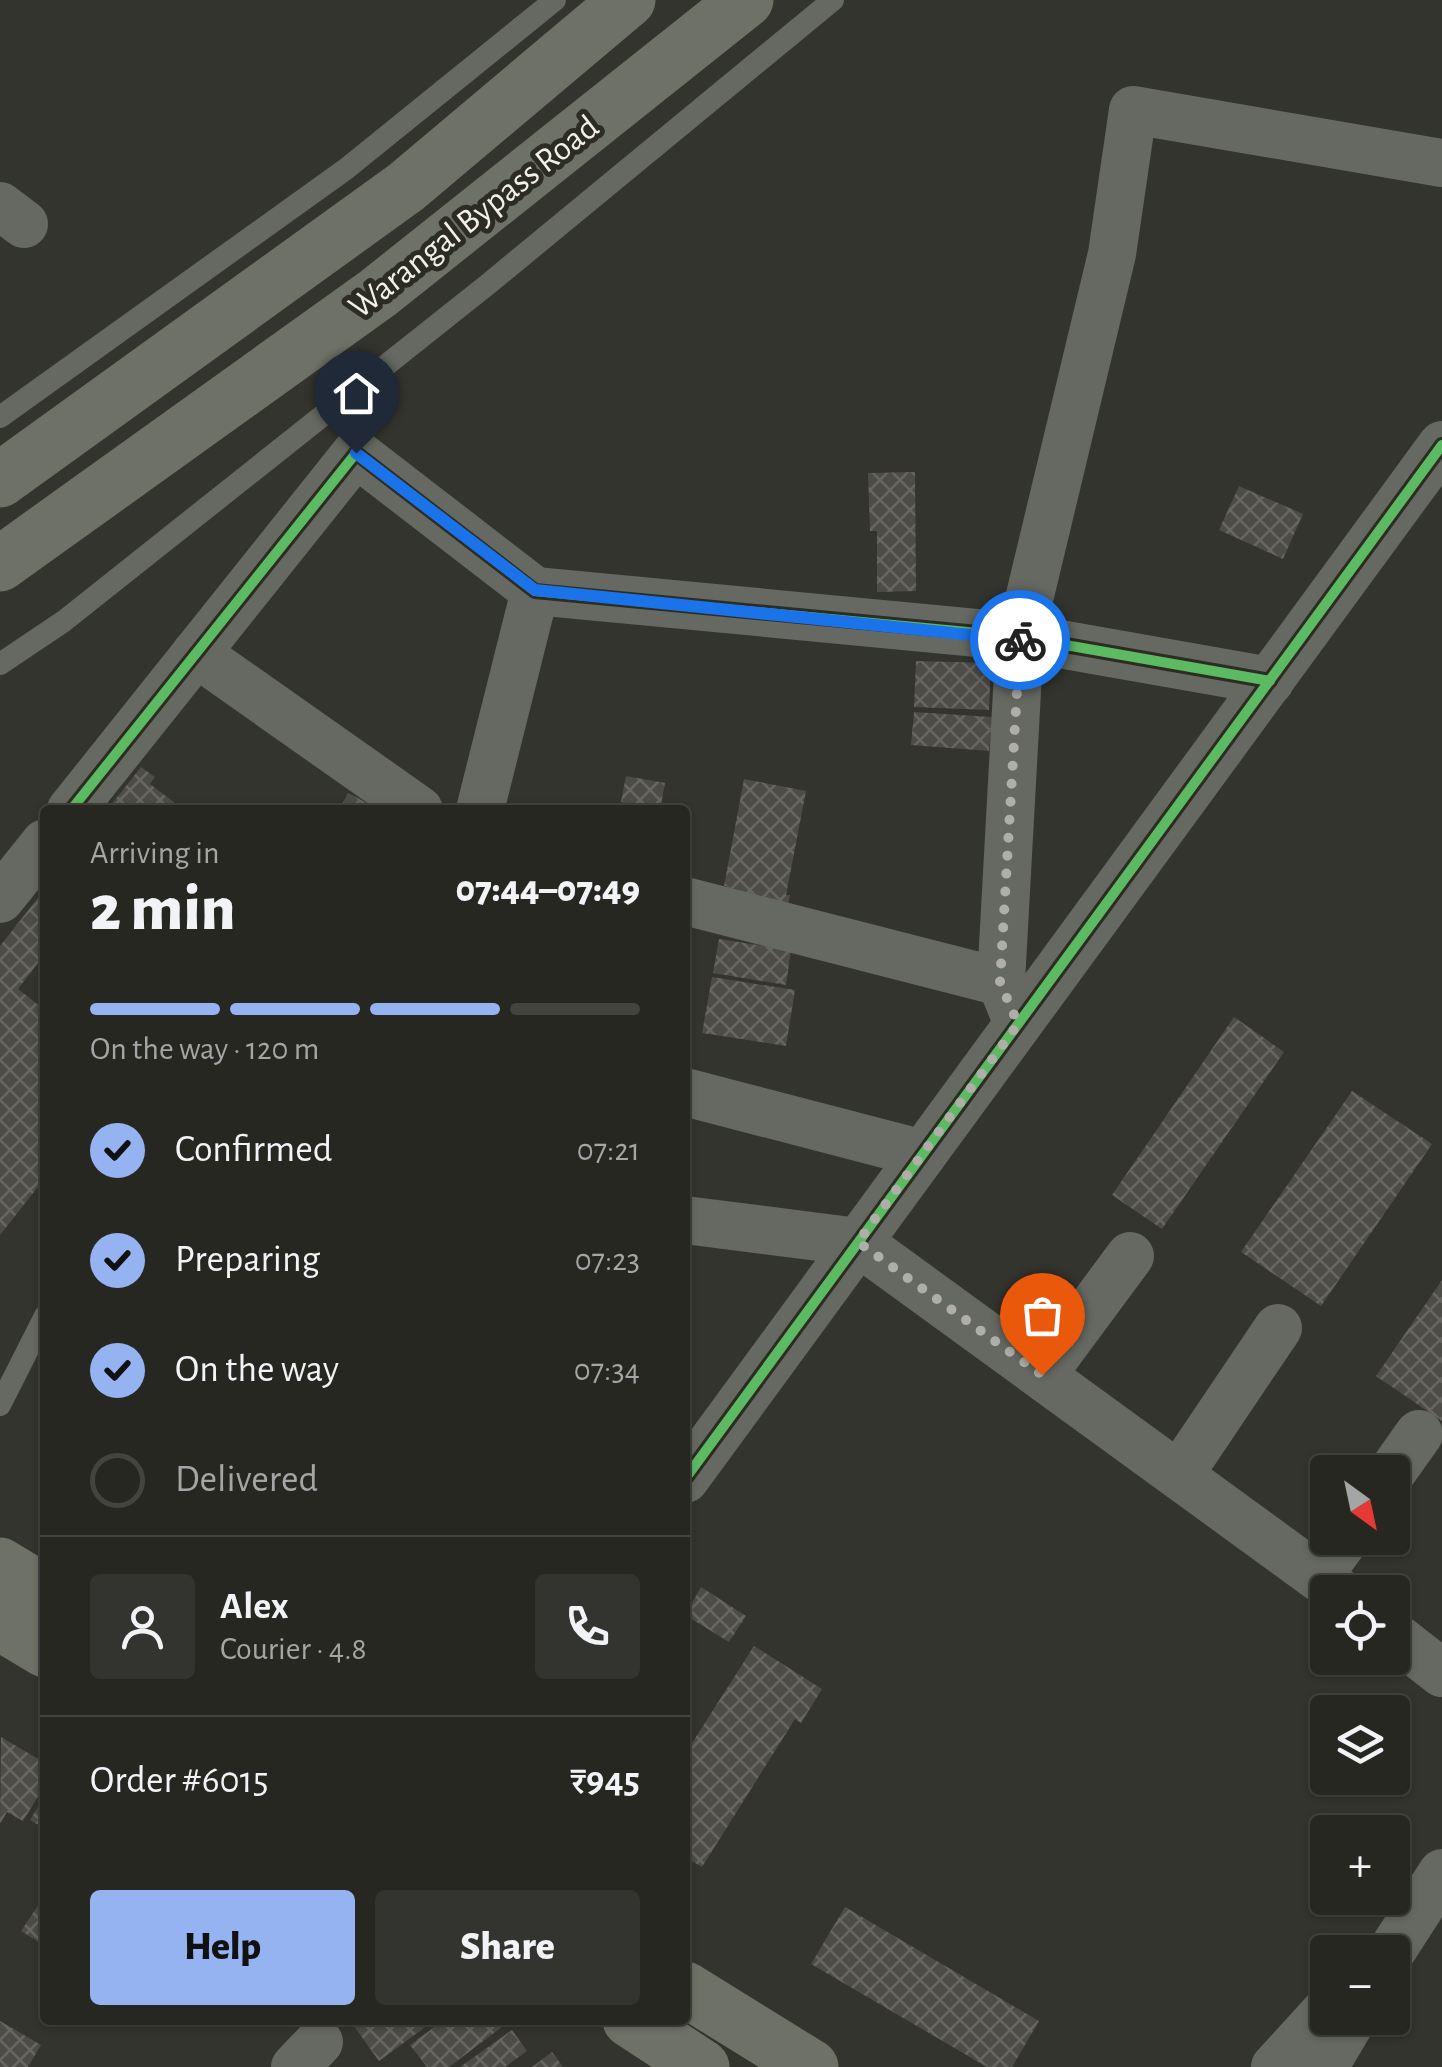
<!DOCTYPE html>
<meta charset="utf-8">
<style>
:root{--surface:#272722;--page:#33332f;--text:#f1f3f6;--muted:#a4a5a5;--line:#434440;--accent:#95b2f1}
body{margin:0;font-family:"Alegreya Sans",sans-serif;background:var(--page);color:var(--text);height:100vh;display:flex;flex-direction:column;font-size:38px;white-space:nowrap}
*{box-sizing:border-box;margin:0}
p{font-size:32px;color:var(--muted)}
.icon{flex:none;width:55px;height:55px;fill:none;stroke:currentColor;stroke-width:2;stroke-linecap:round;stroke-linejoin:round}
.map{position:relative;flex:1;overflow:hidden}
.drawer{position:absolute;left:40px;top:805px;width:650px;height:1220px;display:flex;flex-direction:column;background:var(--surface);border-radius:10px;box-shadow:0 2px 8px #0004,0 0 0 2px var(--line)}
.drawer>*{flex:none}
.needle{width:65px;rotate:147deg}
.tools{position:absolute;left:1310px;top:1455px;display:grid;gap:20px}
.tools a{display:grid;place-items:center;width:100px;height:100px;border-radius:10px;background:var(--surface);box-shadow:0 2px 8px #0004,0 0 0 2px var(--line);font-size:50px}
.pin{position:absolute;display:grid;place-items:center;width:85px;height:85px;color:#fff;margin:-102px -42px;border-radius:50% 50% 50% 0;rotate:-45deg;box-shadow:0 0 10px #0007}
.pin .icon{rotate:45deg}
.courier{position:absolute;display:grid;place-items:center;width:100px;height:100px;margin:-50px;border:8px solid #1a73e8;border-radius:50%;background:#fff;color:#222;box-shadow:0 2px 12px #0007}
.head em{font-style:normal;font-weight:800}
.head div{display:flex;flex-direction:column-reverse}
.head{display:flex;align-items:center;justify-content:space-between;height:170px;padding:0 50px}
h1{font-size:65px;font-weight:800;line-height:75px}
.bar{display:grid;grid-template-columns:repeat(4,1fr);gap:15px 10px;align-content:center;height:120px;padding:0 50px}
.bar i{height:12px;border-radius:8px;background:var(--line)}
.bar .selected{background:var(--accent)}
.bar p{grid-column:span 4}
.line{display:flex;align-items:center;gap:25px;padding:0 50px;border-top:2px solid var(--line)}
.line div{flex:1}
.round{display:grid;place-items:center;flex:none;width:105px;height:105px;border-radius:10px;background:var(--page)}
ol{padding:0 50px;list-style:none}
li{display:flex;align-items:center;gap:30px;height:110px}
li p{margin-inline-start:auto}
li .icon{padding:10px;border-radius:50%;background:var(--accent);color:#111;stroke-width:4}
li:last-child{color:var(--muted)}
li i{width:55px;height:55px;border:5px solid var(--line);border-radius:50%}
.cta{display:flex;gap:20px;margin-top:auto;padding:20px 50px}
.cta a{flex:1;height:115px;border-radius:10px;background:var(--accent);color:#111;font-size:40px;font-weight:800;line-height:115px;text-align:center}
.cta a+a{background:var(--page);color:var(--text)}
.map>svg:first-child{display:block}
.building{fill:url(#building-cross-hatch)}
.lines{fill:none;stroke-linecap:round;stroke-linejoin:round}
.service{stroke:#656961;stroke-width:22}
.minor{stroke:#656961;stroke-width:48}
.trunk{stroke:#6d7166;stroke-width:55}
.cycleway-casing{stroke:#2d2c22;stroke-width:16}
.cycleway{stroke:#5cba63;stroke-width:10}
.done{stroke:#afaea8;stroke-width:10;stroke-dasharray:0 18}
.route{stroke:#1a73e8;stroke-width:12}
.labels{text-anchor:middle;stroke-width:10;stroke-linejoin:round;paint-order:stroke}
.street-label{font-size:35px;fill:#f1f0e9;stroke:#2d2c22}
</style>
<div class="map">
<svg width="1442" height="2067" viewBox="0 0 1442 2067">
<defs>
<pattern id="building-cross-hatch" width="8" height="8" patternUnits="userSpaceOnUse" patternTransform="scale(2.5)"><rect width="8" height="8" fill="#4d4c47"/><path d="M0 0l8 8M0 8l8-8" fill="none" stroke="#676662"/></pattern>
</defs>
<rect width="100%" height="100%" fill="#34342e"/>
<g class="building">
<polygon points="915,472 916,591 877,592 877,531 870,531 868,473"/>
<polygon points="1239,486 1303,514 1283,559 1219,530"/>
<polygon points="916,661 991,663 989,710 914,707"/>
<polygon points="914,712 992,717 989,751 911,745"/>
<polygon points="141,767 155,777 150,784 184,810 107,810"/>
<polygon points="626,776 665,783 660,809 621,802"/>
<polygon points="744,779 806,791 786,895 790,895 786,916 724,905 727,886 724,886"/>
<polygon points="348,793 381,810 339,810"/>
<polygon points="45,889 45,960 42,958 18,989 45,1010 45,1178 0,1235 0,946"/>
<polygon points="719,939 791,950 786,985 713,973"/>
<polygon points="712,977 795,990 786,1046 702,1033"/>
<polygon points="1234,1017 1284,1052 1162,1229 1112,1195"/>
<polygon points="1352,1091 1432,1144 1321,1306 1241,1252"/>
<polygon points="1442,1280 1442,1421 1376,1376"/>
<polygon points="701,1587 746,1616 729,1642 685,1615"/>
<polygon points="754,1646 822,1689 801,1723 795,1719 702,1867 685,1857 685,1754"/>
<polygon points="1,1737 45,1763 45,1785 23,1821 7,1812 0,1824"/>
<polygon points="45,1795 45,1829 30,1820"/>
<polygon points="45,1895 45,1946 21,1931"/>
<polygon points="845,1907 1039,2021 1012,2067 987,2067 811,1964"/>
<polygon points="354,2020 435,2020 379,2061 351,2022"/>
<polygon points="444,2020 497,2020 502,2027 449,2067 427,2067 410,2045"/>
<polygon points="0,2021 41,2045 28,2067 0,2067"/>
<polygon points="512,2030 527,2051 505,2067 460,2067"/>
<polygon points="552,2052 563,2067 532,2067"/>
</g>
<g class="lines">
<g class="service">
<polyline points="0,417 346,169 555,0"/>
<polyline points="0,664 64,621 487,285 833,0"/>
<polyline points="0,1405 45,1316"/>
</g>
<g class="minor">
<polyline points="0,206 24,224"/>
<polyline points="196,653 419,810"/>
<polyline points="71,810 356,453 535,591 1020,637 1270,681"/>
<polyline points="480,810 535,591"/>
<polyline points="0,899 45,843"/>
<polyline points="685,901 1001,982"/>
<polyline points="1018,1024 1001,982 1020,637 1112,254 1133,110 1442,163"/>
<polyline points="685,1092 923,1154"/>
<polyline points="685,1220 858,1242 1339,1592"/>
<polyline points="1042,1375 1130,1256"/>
<polyline points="1392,1472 1419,1434"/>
<polyline points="1179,1475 1278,1328"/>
<polyline points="685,1479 1442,445"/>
<polyline points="1318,1576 1346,1538"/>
<polyline points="1392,1634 1442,1673"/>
<polyline points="1391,1952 1442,1873"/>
<polyline points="295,2067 319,2042"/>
<polyline points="1275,2067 1328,2009"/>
<polyline points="1324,2067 1353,2018"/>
</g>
<g class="trunk">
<polyline points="0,480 406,187 628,0"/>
<polyline points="0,564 378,293 746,0"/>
<polyline points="0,1565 45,1592"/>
<polyline points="0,1623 45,1650"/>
<polyline points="685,1989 811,2067"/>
<polyline points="630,2020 702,2067"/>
</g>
<g class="cycleway-casing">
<g id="cycleway">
<polyline points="71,810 356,453 535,591 1020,637 1270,681"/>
<polyline points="685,1479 1442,445"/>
</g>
</g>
<use href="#cycleway" class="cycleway"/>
</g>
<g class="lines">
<polyline class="done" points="1020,640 1000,982 1018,1024 858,1242 1042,1375"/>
<polyline class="route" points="356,453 535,590 1020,640"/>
</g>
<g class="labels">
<g class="street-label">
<text transform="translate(473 216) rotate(-38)" y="12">Warangal Bypass Road</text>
</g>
</g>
</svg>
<div class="tools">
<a><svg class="needle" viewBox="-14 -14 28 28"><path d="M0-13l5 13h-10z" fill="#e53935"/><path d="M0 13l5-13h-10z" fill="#a4a5a5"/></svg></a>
<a><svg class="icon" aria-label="locate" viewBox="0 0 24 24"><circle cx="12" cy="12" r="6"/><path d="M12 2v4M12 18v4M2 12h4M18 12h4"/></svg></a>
<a><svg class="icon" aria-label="layers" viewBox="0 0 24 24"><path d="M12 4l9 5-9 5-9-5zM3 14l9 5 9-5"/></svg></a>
<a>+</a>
<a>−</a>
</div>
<div class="pin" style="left:1042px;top:1375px;background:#ea580c"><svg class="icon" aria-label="bag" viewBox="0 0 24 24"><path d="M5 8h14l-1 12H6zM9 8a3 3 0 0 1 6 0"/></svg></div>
<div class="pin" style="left:356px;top:453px;background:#1f2937"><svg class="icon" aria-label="home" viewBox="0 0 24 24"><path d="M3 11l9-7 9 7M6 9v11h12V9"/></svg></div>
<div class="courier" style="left:1020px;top:640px"><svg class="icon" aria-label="bike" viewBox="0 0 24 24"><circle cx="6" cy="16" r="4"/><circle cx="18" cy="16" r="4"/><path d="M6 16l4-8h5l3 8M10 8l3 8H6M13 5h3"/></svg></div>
<section class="drawer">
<div class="head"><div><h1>2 min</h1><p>Arriving in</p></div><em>07:44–07:49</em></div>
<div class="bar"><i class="selected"></i><i class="selected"></i><i class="selected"></i><i></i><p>On the way · 120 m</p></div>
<ol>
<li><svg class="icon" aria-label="check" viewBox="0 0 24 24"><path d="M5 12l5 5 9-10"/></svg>Confirmed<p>07:21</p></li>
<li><svg class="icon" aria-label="check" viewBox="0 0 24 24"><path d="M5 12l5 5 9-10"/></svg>Preparing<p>07:23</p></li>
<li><svg class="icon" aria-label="check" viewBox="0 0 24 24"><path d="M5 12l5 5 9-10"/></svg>On the way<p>07:34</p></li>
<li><i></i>Delivered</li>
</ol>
<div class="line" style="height:180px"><a class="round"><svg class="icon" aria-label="person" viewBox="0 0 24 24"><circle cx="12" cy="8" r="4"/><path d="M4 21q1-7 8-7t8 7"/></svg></a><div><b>Alex</b><p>Courier · 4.8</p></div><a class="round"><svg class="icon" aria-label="phone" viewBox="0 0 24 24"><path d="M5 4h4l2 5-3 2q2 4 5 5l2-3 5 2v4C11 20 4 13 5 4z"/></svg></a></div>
<div class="line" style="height:130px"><div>Order #6015</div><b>₹945</b></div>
<div class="cta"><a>Help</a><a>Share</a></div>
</section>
</div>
